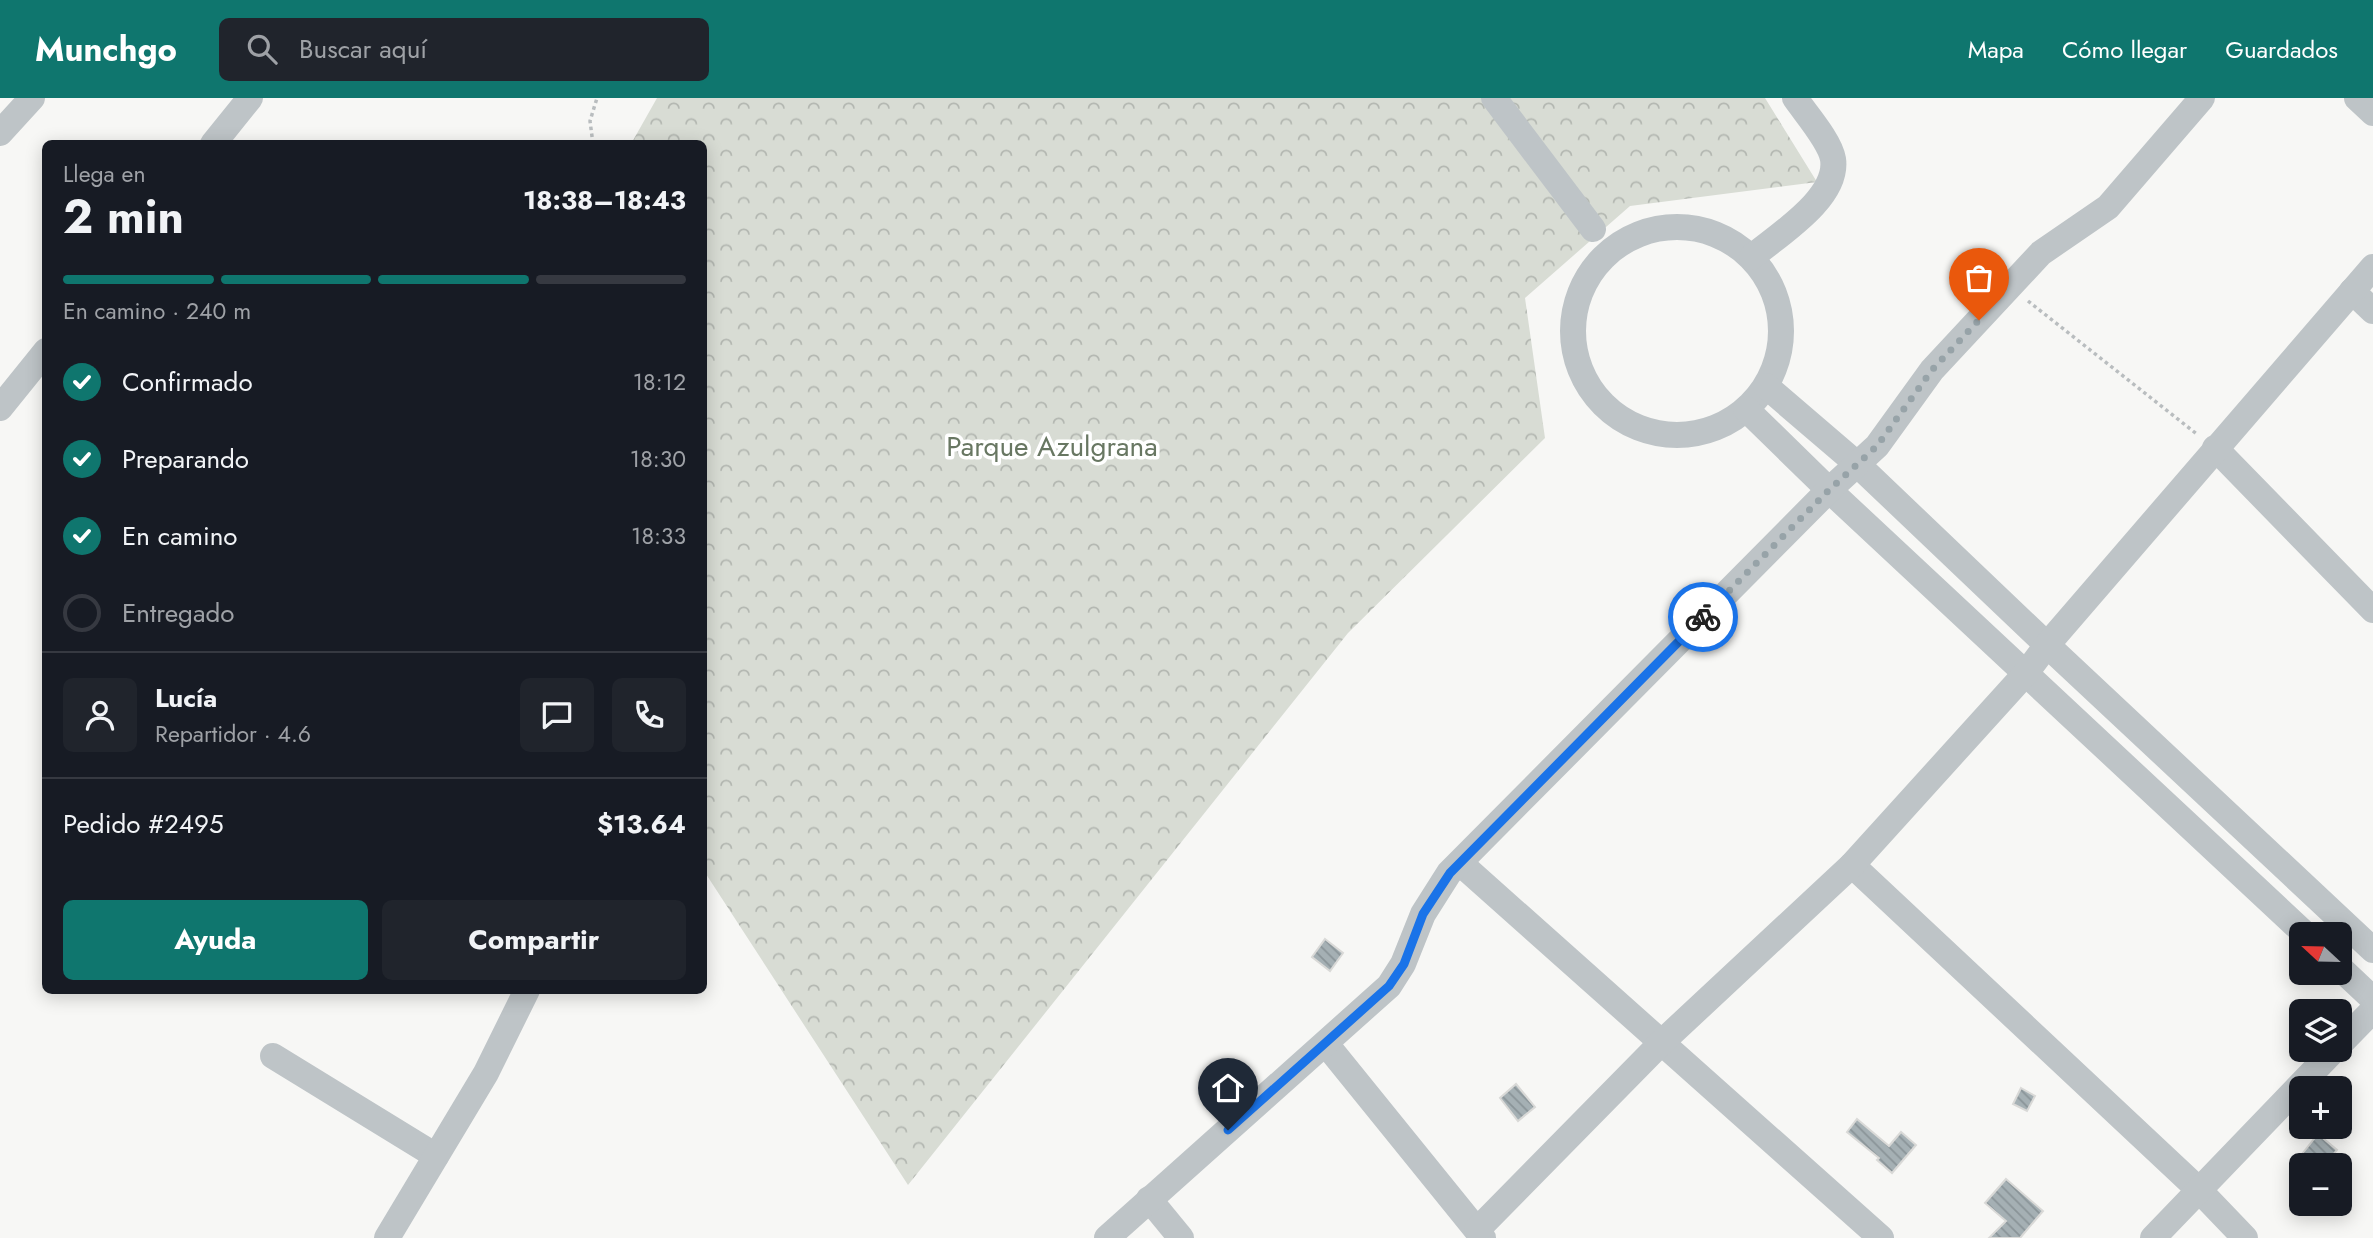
<!DOCTYPE html>
<html lang="es">
<meta charset="utf-8">
<style>
:root{--surface:#171b24;--page:#20242c;--text:#f1f3f6;--muted:#9ea1a6;--line:#363941;--accent:#0f766e}
body{margin:0;font-family:Jost,sans-serif;background:var(--page);color:var(--text);height:100vh;display:flex;flex-direction:column;font-size:26px;white-space:nowrap}
*{box-sizing:border-box;margin:0}
p{font-size:23px;color:var(--muted)}
.icon{flex:none;width:38px;height:38px;fill:none;stroke:currentColor;stroke-width:2;stroke-linecap:round;stroke-linejoin:round}
.map{position:relative;flex:1;overflow:hidden}
.side{position:absolute;left:42px;top:42px;width:665px;height:854px;display:flex;flex-direction:column;background:var(--surface);border-radius:10px;box-shadow:0 4px 18px #0003}
.side>*{flex:none}
.needle{width:46px;rotate:292deg}
.buttons{position:absolute;left:2289px;top:824px;display:grid;gap:14px}
.buttons a{display:grid;place-items:center;width:63px;height:63px;border-radius:10px;background:var(--surface);box-shadow:0 4px 18px #0003;font-size:35px}
.pin{position:absolute;display:grid;place-items:center;width:60px;height:60px;color:#fff;margin:-72px -30px;border-radius:50% 50% 50% 0;rotate:-45deg;box-shadow:0 0 7px #0007}
.pin .icon{rotate:45deg}
.courier{position:absolute;display:grid;place-items:center;width:70px;height:70px;margin:-35px;border:5px solid #1a73e8;border-radius:50%;background:#fff;color:#222;box-shadow:0 2px 9px #0007}
.head em{font-style:normal;font-weight:700}
.head div{display:flex;flex-direction:column-reverse}
.head{display:flex;align-items:center;justify-content:space-between;height:119px;padding:0 21px}
h1{font-size:46px;font-weight:700;line-height:52px}
.bar{display:grid;grid-template-columns:repeat(4,1fr);gap:10px 7px;align-content:center;height:84px;padding:0 21px}
.bar i{height:9px;border-radius:5px;background:var(--line)}
.bar .active{background:var(--accent)}
.bar p{grid-column:span 4}
.line{display:flex;align-items:center;gap:18px;padding:0 21px;border-top:2px solid var(--line)}
.line div{flex:1}
.round{display:grid;place-items:center;flex:none;width:74px;height:74px;border-radius:10px;background:var(--page)}
ol{padding:0 21px;list-style:none}
li{display:flex;align-items:center;gap:21px;height:77px}
li p{margin-inline-start:auto}
li .icon{padding:7px;border-radius:50%;background:var(--accent);color:#fff;stroke-width:4}
li:last-child{color:var(--muted)}
li i{width:38px;height:38px;border:4px solid var(--line);border-radius:50%}
.cta{display:flex;gap:14px;margin-top:auto;padding:14px 21px}
.cta a{flex:1;height:80px;border-radius:10px;background:var(--accent);color:#fff;font-size:28px;font-weight:700;line-height:80px;text-align:center}
.cta a+a{background:var(--page);color:var(--text)}
header{display:flex;align-items:center;gap:42px;box-sizing:border-box;height:98px;padding:0 35px;background:var(--accent);color:#fff}
header strong{font-size:33px}
nav{display:flex;gap:38px;margin-inline-start:auto;font-size:24px}
.search{width:490px;height:63px;background:var(--page);display:flex;align-items:center;gap:18px;box-sizing:border-box;padding:0 24px;border-radius:10px;color:var(--muted);font-size:26px}
.map>svg:first-child{display:block}
.forest{fill:url(#forest-crowns)}
.building{fill:url(#building-back-hatch);stroke:#d9d9d7;stroke-width:2}
.lines{fill:none;stroke-linecap:round;stroke-linejoin:round}
.path{stroke:#b9bdbf;stroke-width:3.5;stroke-dasharray:3.5 3.5;stroke-linecap:butt}
.minor{stroke:#bec4c7;stroke-width:26}
.done{stroke:#97a3a8;stroke-width:7;stroke-dasharray:0 12.6}
.route{stroke:#1a73e8;stroke-width:9}
.labels{text-anchor:middle;stroke-width:7;stroke-linejoin:round;paint-order:stroke}
.park-label{font-size:28px;fill:#687762;stroke:#fff}
</style>
<header>
<strong>Munchgo</strong>
<div class="search"><svg class="icon" aria-label="search" viewBox="0 0 24 24"><circle cx="10" cy="10" r="6"/><path d="M15 15l6 6"/></svg>Buscar aquí</div>
<nav><a>Mapa</a><a>Cómo llegar</a><a>Guardados</a></nav>
</header>
<div class="map">
<svg width="2373" height="1140" viewBox="0 0 2373 1140">
<defs>
<pattern id="forest-crowns" width="20" height="18" patternUnits="userSpaceOnUse" patternTransform="scale(1.75)"><rect width="20" height="18" fill="#d8dcd4"/><path d="M2 6a3 3 0 1 1 6 0M12 15a3 3 0 1 1 6 0" fill="none" stroke="#b3b7b1"/></pattern>
<pattern id="building-back-hatch" width="6" height="6" patternUnits="userSpaceOnUse" patternTransform="scale(1.75)"><rect width="6" height="6" fill="#a5b0b4"/><path d="M-1 5l2 2M0 0l6 6M5-1l2 2" fill="none" stroke="#8a9498"/></pattern>
</defs>
<rect width="100%" height="100%" fill="#f7f7f5"/>
<polygon class="forest" points="657,0 1765,0 1817,84 1630,108 1525,200 1545,340 1348,535 908,1087 704,773 704,46 631,46"/>
<g class="building">
<polygon points="1325,841 1343,855 1330,873 1312,859"/>
<polygon points="1516,986 1535,1009 1518,1023 1500,1000"/>
<polygon points="2021,990 2035,998 2027,1013 2013,1006"/>
<polygon points="1857,1021 1889,1048 1901,1034 1916,1047 1892,1075 1877,1062 1879,1060 1847,1034"/>
<polygon points="2318,1036 2337,1052 2324,1068 2316,1068 2302,1056"/>
<polygon points="2006,1081 2043,1113 2020,1140 1989,1140 2006,1123 1985,1105"/>
</g>
<g class="lines">
<g class="path">
<polyline points="593,46 590,23 597,0"/>
<polyline points="2028,203 2198,337"/>
</g>
<g class="minor">
<polyline points="1494,0 1593,131"/>
<polyline points="2357,0 2373,15"/>
<polyline points="0,35 32,0"/>
<polyline points="213,46 250,0"/>
<circle cx="1677" cy="233" r="104"/>
<path d="M1752 159C1778 137 1839 100 1833 61 1830 43 1806 16 1795 0"/>
<polyline points="2352,193 2373,213"/>
<polyline points="1766,288 1857,366 2047,547 2373,852"/>
<polyline points="0,310 46,253"/>
<polyline points="1746,311 1829,392 2305,836"/>
<polyline points="2215,350 2373,512"/>
<polyline points="1460,765 1881,1140"/>
<polyline points="1852,767 2198,1091 2245,1140"/>
<polyline points="2340,870 2373,901"/>
<polyline points="1326,946 1483,1140"/>
<polyline points="2340,946 2373,912"/>
<polyline points="273,958 436,1058"/>
<polyline points="1149,1101 1181,1140"/>
<polyline points="1477,1132 1661,945 1852,767 2026,575 2047,547 2373,169"/>
<polyline points="387,1140 486,975 527,892"/>
<polyline points="1107,1140 1389,888 1403,866 1423,816 1449,775 1829,392 1877,348 1932,272 2041,155 2108,109 2202,0"/>
<polyline points="2153,1140 2334,952"/>
</g>
</g>
<g class="lines">
<polyline class="done" points="1703,519 1829,392 1877,348 1932,272 1979,222"/>
<polyline class="route" points="1228,1032 1389,888 1404,866 1423,816 1450,775 1703,519"/>
</g>
<g class="labels">
<g class="park-label">
<text x="1052" y="358">Parque Azulgrana</text>
</g>
</g>
</svg>
<div class="buttons">
<a><svg class="needle" viewBox="-14 -14 28 28"><path d="M0-13l5 13h-10z" fill="#e53935"/><path d="M0 13l5-13h-10z" fill="#9ea1a6"/></svg></a>
<a><svg class="icon" aria-label="layers" viewBox="0 0 24 24"><path d="M12 4l9 5-9 5-9-5zM3 14l9 5 9-5"/></svg></a>
<a>+</a>
<a>−</a>
</div>
<div class="pin" style="left:1979px;top:222px;background:#ea580c"><svg class="icon" aria-label="bag" viewBox="0 0 24 24"><path d="M5 8h14l-1 12H6zM9 8a3 3 0 0 1 6 0"/></svg></div>
<div class="pin" style="left:1228px;top:1032px;background:#1f2937"><svg class="icon" aria-label="home" viewBox="0 0 24 24"><path d="M3 11l9-7 9 7M6 9v11h12V9"/></svg></div>
<div class="courier" style="left:1703px;top:519px"><svg class="icon" aria-label="bike" viewBox="0 0 24 24"><circle cx="6" cy="16" r="4"/><circle cx="18" cy="16" r="4"/><path d="M6 16l4-8h5l3 8M10 8l3 8H6M13 5h3"/></svg></div>
<section class="side">
<div class="head"><div><h1>2 min</h1><p>Llega en</p></div><em>18:38–18:43</em></div>
<div class="bar"><i class="active"></i><i class="active"></i><i class="active"></i><i></i><p>En camino · 240 m</p></div>
<ol>
<li><svg class="icon" aria-label="check" viewBox="0 0 24 24"><path d="M5 12l5 5 9-10"/></svg>Confirmado<p>18:12</p></li>
<li><svg class="icon" aria-label="check" viewBox="0 0 24 24"><path d="M5 12l5 5 9-10"/></svg>Preparando<p>18:30</p></li>
<li><svg class="icon" aria-label="check" viewBox="0 0 24 24"><path d="M5 12l5 5 9-10"/></svg>En camino<p>18:33</p></li>
<li><i></i>Entregado</li>
</ol>
<div class="line" style="height:126px"><a class="round"><svg class="icon" aria-label="person" viewBox="0 0 24 24"><circle cx="12" cy="8" r="4"/><path d="M4 21q1-7 8-7t8 7"/></svg></a><div><b>Lucía</b><p>Repartidor · 4.6</p></div><a class="round"><svg class="icon" aria-label="chat" viewBox="0 0 24 24"><path d="M4 5h16v11H9l-5 4z"/></svg></a><a class="round"><svg class="icon" aria-label="phone" viewBox="0 0 24 24"><path d="M5 4h4l2 5-3 2q2 4 5 5l2-3 5 2v4C11 20 4 13 5 4z"/></svg></a></div>
<div class="line" style="height:91px"><div>Pedido #2495</div><b>$13.64</b></div>
<div class="cta"><a>Ayuda</a><a>Compartir</a></div>
</section>
</div>
